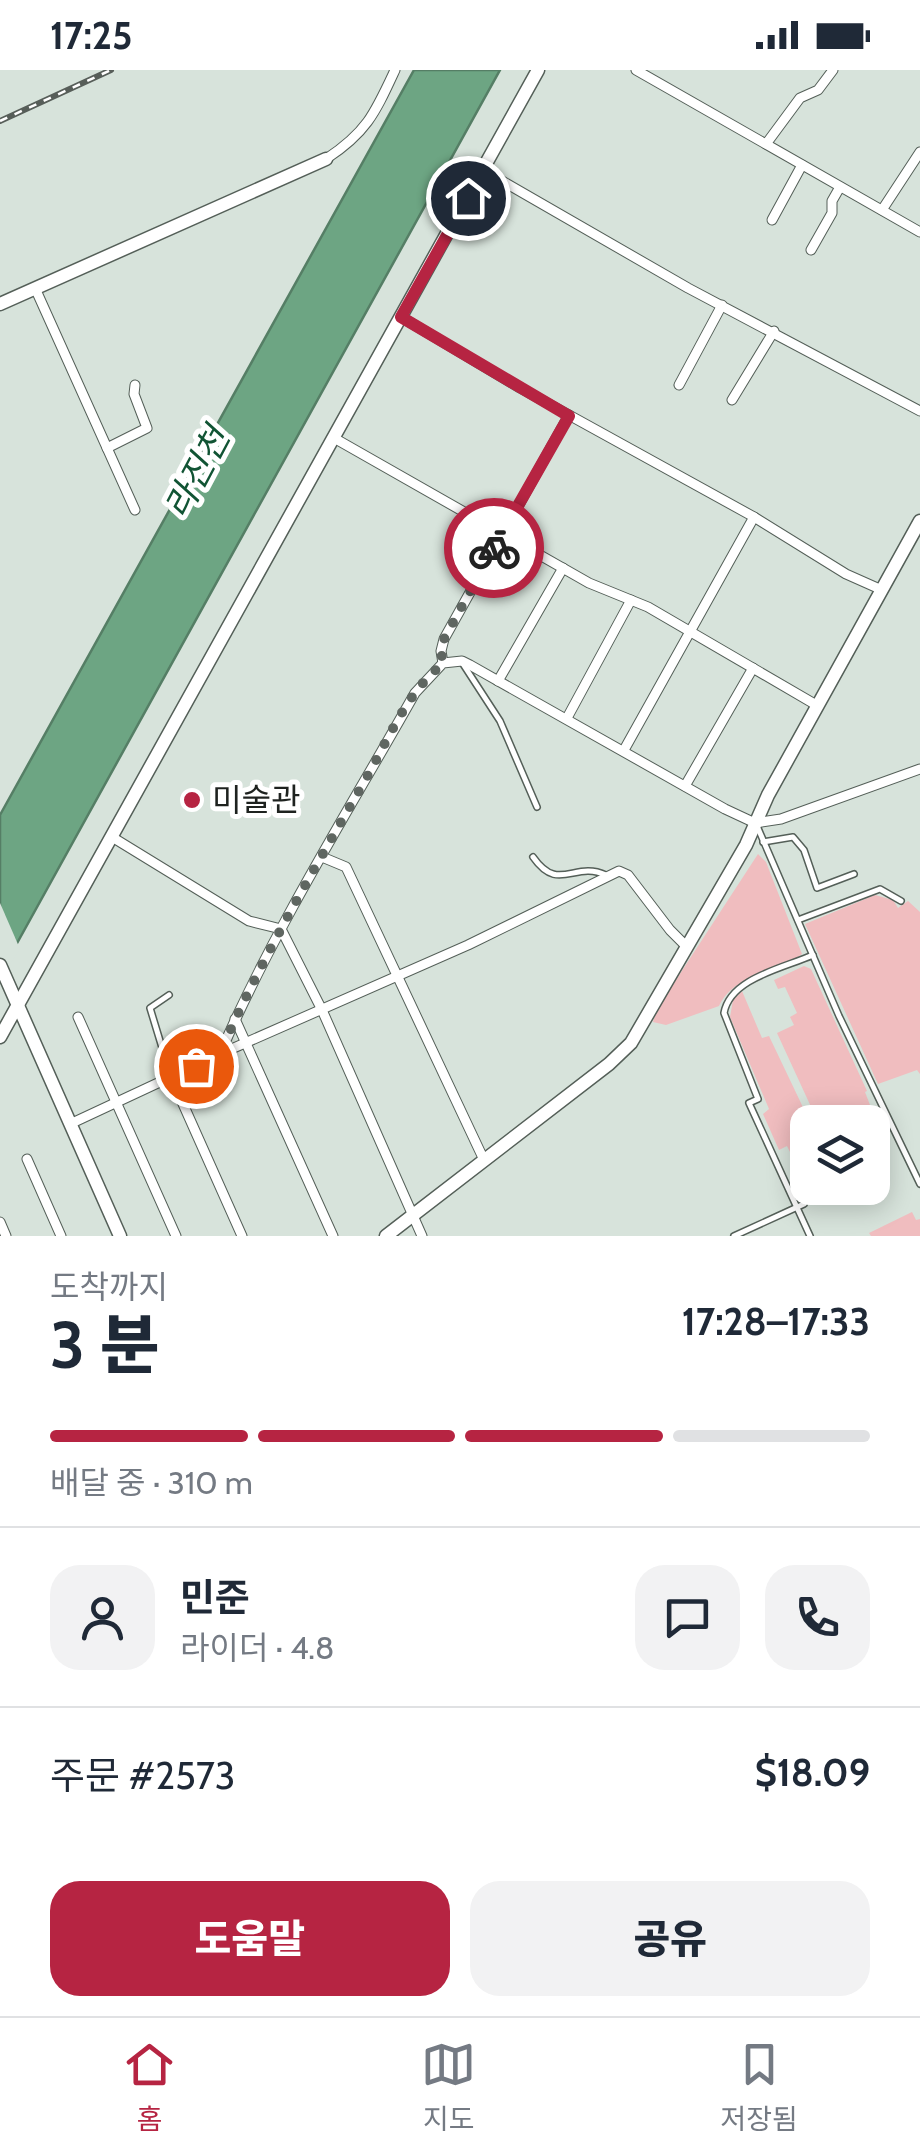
<!DOCTYPE html>
<html lang="ko">
<meta charset="utf-8">
<style>
:root{--surface:#fff;--page:#f2f2f3;--text:#1f2937;--muted:#747a83;--line:#e0e1e3;--accent:#b62442}
body{margin:0;font-family:Cabin,"Noto Sans KR",sans-serif;background:var(--page);color:var(--text);height:100vh;display:flex;flex-direction:column;font-size:38px;white-space:nowrap}
*{box-sizing:border-box;margin:0}
p{font-size:32px;color:var(--muted)}
.icon{flex:none;width:55px;height:55px;fill:none;stroke:currentColor;stroke-width:2;stroke-linecap:round;stroke-linejoin:round}
.map{position:relative;height:1166px;overflow:hidden}
.sheet{display:flex;flex-direction:column;background:var(--surface);flex:1}
.sheet>*{flex:none}
.controls{position:absolute;left:790px;top:1035px;display:grid;gap:20px}
.controls a{display:grid;place-items:center;width:100px;height:100px;border-radius:20px;background:var(--surface);box-shadow:0 5px 25px #0003;font-size:50px}
.pin{position:absolute;display:grid;place-items:center;width:85px;height:85px;color:#fff;margin:-42px;border:5px solid #fff;border-radius:50%;box-shadow:0 2px 10px #0007}
.courier{position:absolute;display:grid;place-items:center;width:100px;height:100px;margin:-50px;border:8px solid #b62442;border-radius:50%;background:#fff;color:#222;box-shadow:0 2px 12px #0007}
.head em{font-style:normal;font-weight:800}
.head div{display:flex;flex-direction:column-reverse}
.head{display:flex;align-items:center;justify-content:space-between;height:170px;padding:0 50px}
h1{font-size:65px;font-weight:800;line-height:75px}
.bar{display:grid;grid-template-columns:repeat(4,1fr);gap:15px 10px;align-content:center;height:120px;padding:0 50px}
.bar i{height:12px;border-radius:8px;background:var(--line)}
.bar .current{background:var(--accent)}
.bar p{grid-column:span 4}
.line{display:flex;align-items:center;gap:25px;padding:0 50px;border-top:2px solid var(--line)}
.line div{flex:1}
.round{display:grid;place-items:center;flex:none;width:105px;height:105px;border-radius:30px;background:var(--page)}
.cta{display:flex;gap:20px;margin-top:auto;padding:20px 50px}
.cta a{flex:1;height:115px;border-radius:30px;background:var(--accent);color:#fff;font-size:40px;font-weight:800;line-height:115px;text-align:center}
.cta a+a{background:var(--page);color:var(--text)}
.status{display:flex;justify-content:space-between;align-items:center;height:70px;padding:0 50px;background:var(--surface);direction:ltr}
.status svg{height:28px;fill:currentColor}
.tabs{display:flex;justify-content:space-around;align-items:center;height:140px;border-top:2px solid var(--line);background:var(--surface);font-size:28px;color:var(--muted)}
.tabs a{display:grid;justify-items:center;gap:5px}
.tabs .current{color:var(--accent)}
.map>svg:first-child{display:block}
.green{fill:#f0bdbf}
.water{fill:#6da583;stroke:#557e65;stroke-width:2.5}
.pier{fill:#d7e3db}
.lines{fill:none;stroke-linecap:round;stroke-linejoin:round}
.lane-casing{stroke:#545f58;stroke-width:8}
.street-casing{stroke:#545f58;stroke-width:11}
.secondary-casing{stroke:#545f58;stroke-width:15}
.lane{stroke:#fff;stroke-width:5}
.street{stroke:#fff;stroke-width:9}
.secondary{stroke:#fff;stroke-width:12}
.rail-casing{stroke:#575e59;stroke-width:6}
.rail{stroke:#fff;stroke-width:2.5;stroke-dasharray:8;stroke-linecap:butt}
.done{stroke:#5f6661;stroke-width:10;stroke-dasharray:0 18}
.route{stroke:#b62442;stroke-width:12}
.poi-dot{fill:#b62442;stroke:#fff;stroke-width:4}
.labels{text-anchor:middle;stroke-width:10;stroke-linejoin:round;paint-order:stroke}
.poi-label{font-size:32px;fill:#1e221f;stroke:#fff;text-anchor:start}
.water-label{font-size:35px;font-style:italic;fill:#115434;stroke:#fff}
</style>
<div class="status"><b>17:25</b><svg viewBox="0 0 49 12"><path d="M0 12V9h3v3zM5 12V6h3v6zM10 12V3h3v9zM15 12V0h3v12zM26 1h20v11H26zM47 4h2v5h-2z"/></svg></div>
<div class="map">
<svg width="920" height="1166" viewBox="0 0 920 1166">
<rect width="100%" height="100%" fill="#d7e3db"/>
<g class="green">
<path d="M758 784 766 792 802 884C775 905 735 903 719 936L666 955 653 952 657 939Z"/>
<polygon points="875,825 893,830 898,838 908,831 920,842 920,1004 917,1000 878,1014 805,854"/>
<polygon points="804,896 811,899 867,1021 865,1022 870,1035 863,1039 867,1047 856,1052 818,1052 777,963 794,955 790,947 797,943 785,917 778,919 774,910"/>
<polygon points="742,921 762,968 769,966 810,1052 807,1076 791,1084 787,1076 779,1080 763,1044 769,1039 730,947 733,930"/>
<polygon points="912,1142 916,1150 920,1149 920,1166 871,1166 869,1163"/>
</g>
<polygon class="water" points="414,0 500,0 0,904 0,745"/>
<polygon class="pier" points="0,833 20,879 0,909"/>
<g class="lines">
<g class="lane-casing">
<g id="lane">
<polyline points="463,594 500,651 537,737"/>
<polyline points="757,756 839,946 920,1114"/>
<polyline points="763,772 793,767 804,780 817,818 854,804"/>
<path d="M533 787C559 824 574 790 606 805"/>
<polyline points="798,850 880,819 901,831"/>
<polyline points="169,925 150,938 171,1007"/>
<polyline points="734,1166 804,1134"/>
<path d="M810 1166 749 1033 758 1029 724 943C730 908 784 898 813 885"/>
</g>
</g>
<g class="street-casing">
<g id="street">
<polyline points="636,0 920,162"/>
<polyline points="766,74 800,28 818,20 833,0"/>
<path d="M326 89C367 62 375 43 395 0"/>
<polyline points="483,100 688,218 920,341"/>
<polyline points="882,140 920,82"/>
<polyline points="772,150 802,95"/>
<polyline points="811,180 832,143 832,131 840,117"/>
<polyline points="35,218 135,440"/>
<polyline points="401,247 520,318 754,447 846,504 882,520"/>
<polyline points="679,315 722,235"/>
<polyline points="732,330 774,261"/>
<polyline points="334,368 589,513 648,537 818,636"/>
<polyline points="107,378 147,358 134,324 135,315"/>
<polyline points="443,593 441,581 444,569 569,345"/>
<polyline points="498,611 563,498"/>
<polyline points="567,648 631,530"/>
<polyline points="624,680 754,447"/>
<polyline points="685,716 753,598"/>
<polyline points="112,767 249,851 281,859 322,940 422,1166"/>
<polyline points="322,787 346,797 484,1090"/>
<polyline points="78,947 176,1166"/>
<polyline points="235,949 333,1166"/>
<polyline points="220,984 468,875 619,801 628,805 670,860 687,877"/>
<polyline points="171,1007 242,1166"/>
<path d="M70 1054 220 984C274 859 348 742 415 623L443 593 462 591 470 595 725 739 755 753 781 749 920 699"/>
<polyline points="27,1089 61,1166"/>
<polyline points="0,1152 6,1166"/>
</g>
</g>
<g class="secondary-casing">
<g id="secondary">
<polyline points="0,234 326,89"/>
<polyline points="0,895 120,1166"/>
<polyline points="0,967 538,0"/>
<polyline points="386,1166 609,994 631,973 746,775 768,725 920,451"/>
</g>
</g>
<use href="#lane" class="lane"/>
<use href="#street" class="street"/>
<use href="#secondary" class="secondary"/>
<g class="rail-casing">
<polyline id="rail" points="0,51 111,0"/>
</g>
<use href="#rail" class="rail"/>
</g>
<g class="lines">
<path class="done" d="M196 996 220 984C261 888 315 798 367 707 388 670 408 620 443 594L441 581 444 569 494 478"/>
<polyline class="route" points="468,128 401,247 569,346 494,478"/>
</g>
<circle class="poi-dot" cx="192" cy="730" r="10"/>
<g class="labels">
<g class="poi-label">
<text x="212" y="741">미술관</text>
</g>
<g class="water-label">
<text transform="translate(197 403) rotate(-62)" y="12">라진천</text>
</g>
</g>
</svg>
<div class="controls">
<a><svg class="icon" aria-label="layers" viewBox="0 0 24 24"><path d="M12 4l9 5-9 5-9-5zM3 14l9 5 9-5"/></svg></a>
</div>
<div class="pin" style="left:196px;top:996px;background:#ea580c"><svg class="icon" aria-label="bag" viewBox="0 0 24 24"><path d="M5 8h14l-1 12H6zM9 8a3 3 0 0 1 6 0"/></svg></div>
<div class="pin" style="left:468px;top:128px;background:#1f2937"><svg class="icon" aria-label="home" viewBox="0 0 24 24"><path d="M3 11l9-7 9 7M6 9v11h12V9"/></svg></div>
<div class="courier" style="left:494px;top:478px"><svg class="icon" aria-label="bike" viewBox="0 0 24 24"><circle cx="6" cy="16" r="4"/><circle cx="18" cy="16" r="4"/><path d="M6 16l4-8h5l3 8M10 8l3 8H6M13 5h3"/></svg></div>
</div>
<section class="sheet">
<div class="head"><div><h1>3 분</h1><p>도착까지</p></div><em>17:28–17:33</em></div>
<div class="bar"><i class="current"></i><i class="current"></i><i class="current"></i><i></i><p>배달 중 · 310 m</p></div>
<div class="line" style="height:180px"><a class="round"><svg class="icon" aria-label="person" viewBox="0 0 24 24"><circle cx="12" cy="8" r="4"/><path d="M4 21q1-7 8-7t8 7"/></svg></a><div><b>민준</b><p>라이더 · 4.8</p></div><a class="round"><svg class="icon" aria-label="chat" viewBox="0 0 24 24"><path d="M4 5h16v11H9l-5 4z"/></svg></a><a class="round"><svg class="icon" aria-label="phone" viewBox="0 0 24 24"><path d="M5 4h4l2 5-3 2q2 4 5 5l2-3 5 2v4C11 20 4 13 5 4z"/></svg></a></div>
<div class="line" style="height:130px"><div>주문 #2573</div><b>$18.09</b></div>
<div class="cta"><a>도움말</a><a>공유</a></div>
</section>
<nav class="tabs">
<a class="current"><svg class="icon" aria-label="home" viewBox="0 0 24 24"><path d="M3 11l9-7 9 7M6 9v11h12V9"/></svg>홈</a>
<a><svg class="icon" aria-label="map" viewBox="0 0 24 24"><path d="M3 6l6-2 6 2 6-2v14l-6 2-6-2-6 2zM9 4v14M15 6v14"/></svg>지도</a>
<a><svg class="icon" aria-label="saved" viewBox="0 0 24 24"><path d="M7 4h10v16l-5-4-5 4z"/></svg>저장됨</a>
</nav>
